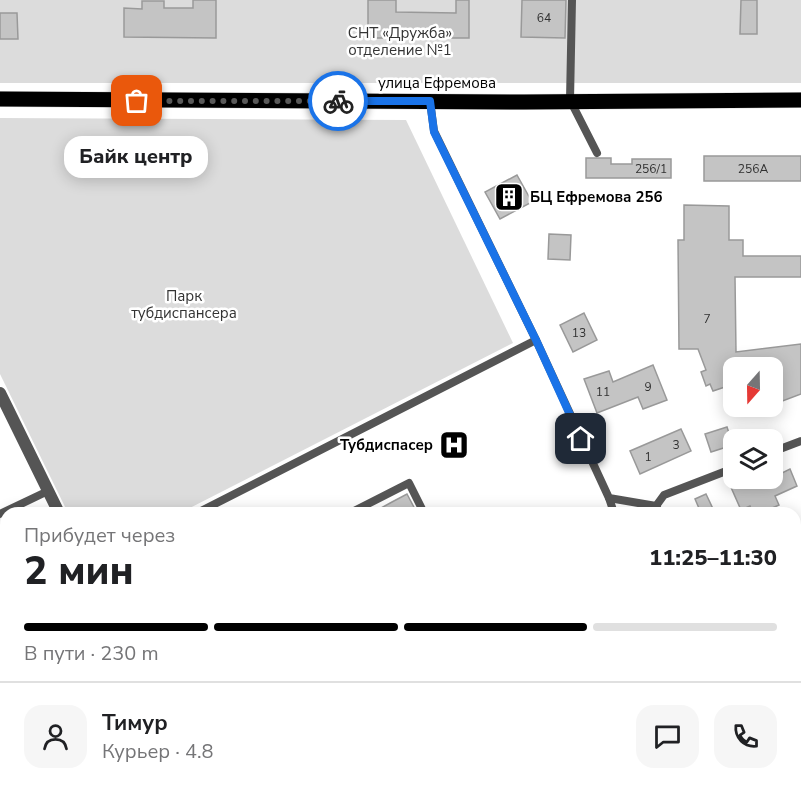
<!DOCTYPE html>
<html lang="ru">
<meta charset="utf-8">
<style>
:root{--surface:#fff;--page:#f6f6f6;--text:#202124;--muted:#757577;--line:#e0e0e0;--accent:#000}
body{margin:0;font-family:"Nunito Sans",sans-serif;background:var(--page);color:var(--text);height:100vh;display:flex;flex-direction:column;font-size:22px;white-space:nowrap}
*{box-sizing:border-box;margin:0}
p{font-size:20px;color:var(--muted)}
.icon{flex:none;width:33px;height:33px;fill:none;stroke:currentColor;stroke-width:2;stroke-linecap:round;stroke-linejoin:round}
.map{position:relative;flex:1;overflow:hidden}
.panel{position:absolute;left:0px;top:507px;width:801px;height:296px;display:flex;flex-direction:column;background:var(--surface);border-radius:18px 18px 0 0;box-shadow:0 3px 15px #0003}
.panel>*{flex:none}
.needle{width:39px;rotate:200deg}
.tools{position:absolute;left:723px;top:357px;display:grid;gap:12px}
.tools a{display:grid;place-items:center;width:60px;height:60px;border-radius:12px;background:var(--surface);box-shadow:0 3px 15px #0003;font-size:30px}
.pin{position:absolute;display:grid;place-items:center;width:51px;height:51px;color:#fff;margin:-26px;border-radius:12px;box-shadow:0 3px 9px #0006}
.courier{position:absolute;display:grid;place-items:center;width:60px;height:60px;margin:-30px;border:4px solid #1a73e8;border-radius:50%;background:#fff;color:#222;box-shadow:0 2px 8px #0007}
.bubble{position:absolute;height:42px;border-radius:18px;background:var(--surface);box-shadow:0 3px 15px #0003;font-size:20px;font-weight:800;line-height:42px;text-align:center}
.summary em{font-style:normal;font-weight:800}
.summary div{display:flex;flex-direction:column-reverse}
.summary{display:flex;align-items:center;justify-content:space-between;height:102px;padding:0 24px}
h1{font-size:39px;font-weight:800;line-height:45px}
.bar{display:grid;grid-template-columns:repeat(4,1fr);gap:9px 6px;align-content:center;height:72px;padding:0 24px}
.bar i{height:8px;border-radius:4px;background:var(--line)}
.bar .active{background:var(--accent)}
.bar p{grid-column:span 4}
.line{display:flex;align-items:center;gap:15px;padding:0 24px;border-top:2px solid var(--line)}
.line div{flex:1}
.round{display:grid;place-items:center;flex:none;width:63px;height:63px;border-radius:18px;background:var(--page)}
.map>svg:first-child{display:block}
.green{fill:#dcdcdc}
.building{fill:#c4c4c4;stroke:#999;stroke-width:1.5}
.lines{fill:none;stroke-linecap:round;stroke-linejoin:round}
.primary-casing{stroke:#dbdbdb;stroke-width:16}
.lane{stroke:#555;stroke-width:8}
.street{stroke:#555;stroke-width:12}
.primary{stroke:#000;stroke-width:15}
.done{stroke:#595959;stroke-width:6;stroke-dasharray:0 10.8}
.route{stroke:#1a73e8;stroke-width:8}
.labels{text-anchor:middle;stroke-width:5;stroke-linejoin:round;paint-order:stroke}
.number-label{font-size:12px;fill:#313131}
.park-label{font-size:15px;fill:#333;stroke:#fff}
.street-label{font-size:15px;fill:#000;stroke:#fff}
.poi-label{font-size:15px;font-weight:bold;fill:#000;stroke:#fff;text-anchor:start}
</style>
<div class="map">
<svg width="801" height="802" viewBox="0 0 801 802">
<rect width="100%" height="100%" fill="#fff"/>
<g class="green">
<rect x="0" y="0" width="801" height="83"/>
<polygon points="0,118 406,120 513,343 180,513 68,513 0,374"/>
</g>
<g class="building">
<polygon points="193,0 216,0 216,38 124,37 124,8 142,9 142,1 164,1 164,8 193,8"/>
<polygon points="368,0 396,0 396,12 456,13 456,0 469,0 469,38 368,38"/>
<polygon points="522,0 566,0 565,38 521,37"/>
<polygon points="741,0 757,0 757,34 740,34"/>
<polygon points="0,13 17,13 18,39 0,39"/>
<rect x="704" y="156" width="97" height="25"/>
<polygon points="586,158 611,158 611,164 632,164 632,159 671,159 671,178 586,178"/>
<polygon points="517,175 532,202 500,219 485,192"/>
<polygon points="684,205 729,206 729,240 743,240 743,256 801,256 801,277 735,277 736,352 801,344 801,394 772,405 772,368 734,368 734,384 713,391 710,384 706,386 701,372 706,370 698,349 679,349 678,240 684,240"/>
<polygon points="549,234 571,235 570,260 548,259"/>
<polygon points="584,313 597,340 573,352 560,325"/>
<polygon points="653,365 667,400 643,409 638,397 597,413 584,379 609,371 613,382"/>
<polygon points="727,427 733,445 711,452 705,434"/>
<polygon points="681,429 691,451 640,474 630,451"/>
<polygon points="790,469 797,486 775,496 779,505 761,513 753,513 750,506 741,510 730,485 745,478 752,478 754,483 764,478 772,478"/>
<polygon points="407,494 417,513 372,513 392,502"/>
<polygon points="706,494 715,513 701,513 695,499"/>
</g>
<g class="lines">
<g class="primary-casing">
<polyline id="primary" points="0,99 524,102 801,100"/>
</g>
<g class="lane">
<polyline points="572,0 570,100 597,153"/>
<polyline points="430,101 434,131 536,340 609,498 656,506 660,513"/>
<polyline points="772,452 801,441"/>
<polyline points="609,498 614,513"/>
<polyline points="656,506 664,495 734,468"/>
<polyline points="197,513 536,340"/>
<polyline points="350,513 409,483 424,513"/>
<polyline points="0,514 48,491"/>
<polyline points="795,610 801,607"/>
<polyline points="795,783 801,780"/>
<polyline points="242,796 245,802"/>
<polyline points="341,796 344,802"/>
<polyline points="393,796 396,802"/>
<polyline points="444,796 447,802"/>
<polyline points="493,796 496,802"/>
<polyline points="281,802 290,796"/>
<polyline points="756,802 767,796"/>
</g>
<g class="street">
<polyline points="0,393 59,513"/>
<polyline points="200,796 203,802"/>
</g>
<use href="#primary" class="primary"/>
</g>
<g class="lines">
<polyline class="done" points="137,101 338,101"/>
<polyline class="route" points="338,101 430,101 434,132 536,340 581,439"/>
</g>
<defs>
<g id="building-square" transform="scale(1.5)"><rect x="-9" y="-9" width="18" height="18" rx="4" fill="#000" stroke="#fff"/><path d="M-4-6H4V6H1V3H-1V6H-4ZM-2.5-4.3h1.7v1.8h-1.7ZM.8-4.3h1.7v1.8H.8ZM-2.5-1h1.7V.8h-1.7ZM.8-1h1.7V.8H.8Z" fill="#fff"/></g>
<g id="hospital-square" transform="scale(1.5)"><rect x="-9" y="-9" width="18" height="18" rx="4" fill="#000" stroke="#fff"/><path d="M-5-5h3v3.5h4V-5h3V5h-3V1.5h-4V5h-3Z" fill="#fff"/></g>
</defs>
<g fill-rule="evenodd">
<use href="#building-square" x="509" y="197"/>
<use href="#hospital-square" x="454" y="445"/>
</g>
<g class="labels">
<g class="number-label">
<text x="544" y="22">64</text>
<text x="651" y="173">256/1</text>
<text x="753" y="173">256А</text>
<text x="707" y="323">7</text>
<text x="579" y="337">13</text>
<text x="648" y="391">9</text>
<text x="603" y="396">11</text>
<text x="676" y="449">3</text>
<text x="648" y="461">1</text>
</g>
<g class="park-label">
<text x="400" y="38">СНТ «Дружба»<tspan x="400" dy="17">отделение №1</tspan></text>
<text x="184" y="301">Парк<tspan x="184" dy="17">тубдиспансера</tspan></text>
</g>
<g class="street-label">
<text x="437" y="88">улица Ефремова</text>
</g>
<g class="poi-label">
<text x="530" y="202">БЦ Ефремова 256</text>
<text x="433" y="450" text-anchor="end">Тубдиспасер</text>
</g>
</g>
</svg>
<div class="tools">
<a><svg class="needle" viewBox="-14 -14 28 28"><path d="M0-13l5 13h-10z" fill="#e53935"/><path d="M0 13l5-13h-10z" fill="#757577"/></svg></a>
<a><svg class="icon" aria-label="layers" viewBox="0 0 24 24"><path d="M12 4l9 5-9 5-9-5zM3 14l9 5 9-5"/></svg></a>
</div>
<div class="pin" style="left:137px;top:101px;background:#ea580c"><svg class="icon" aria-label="bag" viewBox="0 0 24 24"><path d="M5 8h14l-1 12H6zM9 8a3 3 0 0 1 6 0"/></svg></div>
<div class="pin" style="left:581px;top:439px;background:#1f2937"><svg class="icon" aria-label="home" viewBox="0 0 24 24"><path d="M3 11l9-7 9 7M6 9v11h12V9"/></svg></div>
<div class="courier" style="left:338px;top:101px"><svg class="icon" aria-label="bike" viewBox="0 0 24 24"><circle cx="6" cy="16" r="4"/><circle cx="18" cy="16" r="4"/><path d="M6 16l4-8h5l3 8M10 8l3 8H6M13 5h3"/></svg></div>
<div class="bubble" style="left:64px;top:136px;width:144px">Байк центр</div>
<section class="panel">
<div class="summary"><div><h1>2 мин</h1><p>Прибудет через</p></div><em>11:25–11:30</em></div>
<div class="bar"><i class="active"></i><i class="active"></i><i class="active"></i><i></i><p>В пути · 230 m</p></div>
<div class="line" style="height:108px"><a class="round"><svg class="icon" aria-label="person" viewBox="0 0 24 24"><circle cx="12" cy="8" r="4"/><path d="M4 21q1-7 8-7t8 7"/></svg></a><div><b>Тимур</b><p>Курьер · 4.8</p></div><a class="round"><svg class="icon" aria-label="chat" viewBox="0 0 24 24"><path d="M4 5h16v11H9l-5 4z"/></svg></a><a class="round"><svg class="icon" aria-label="phone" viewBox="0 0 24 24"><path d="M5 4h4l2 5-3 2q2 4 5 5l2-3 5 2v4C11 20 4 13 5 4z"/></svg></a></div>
</section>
</div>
